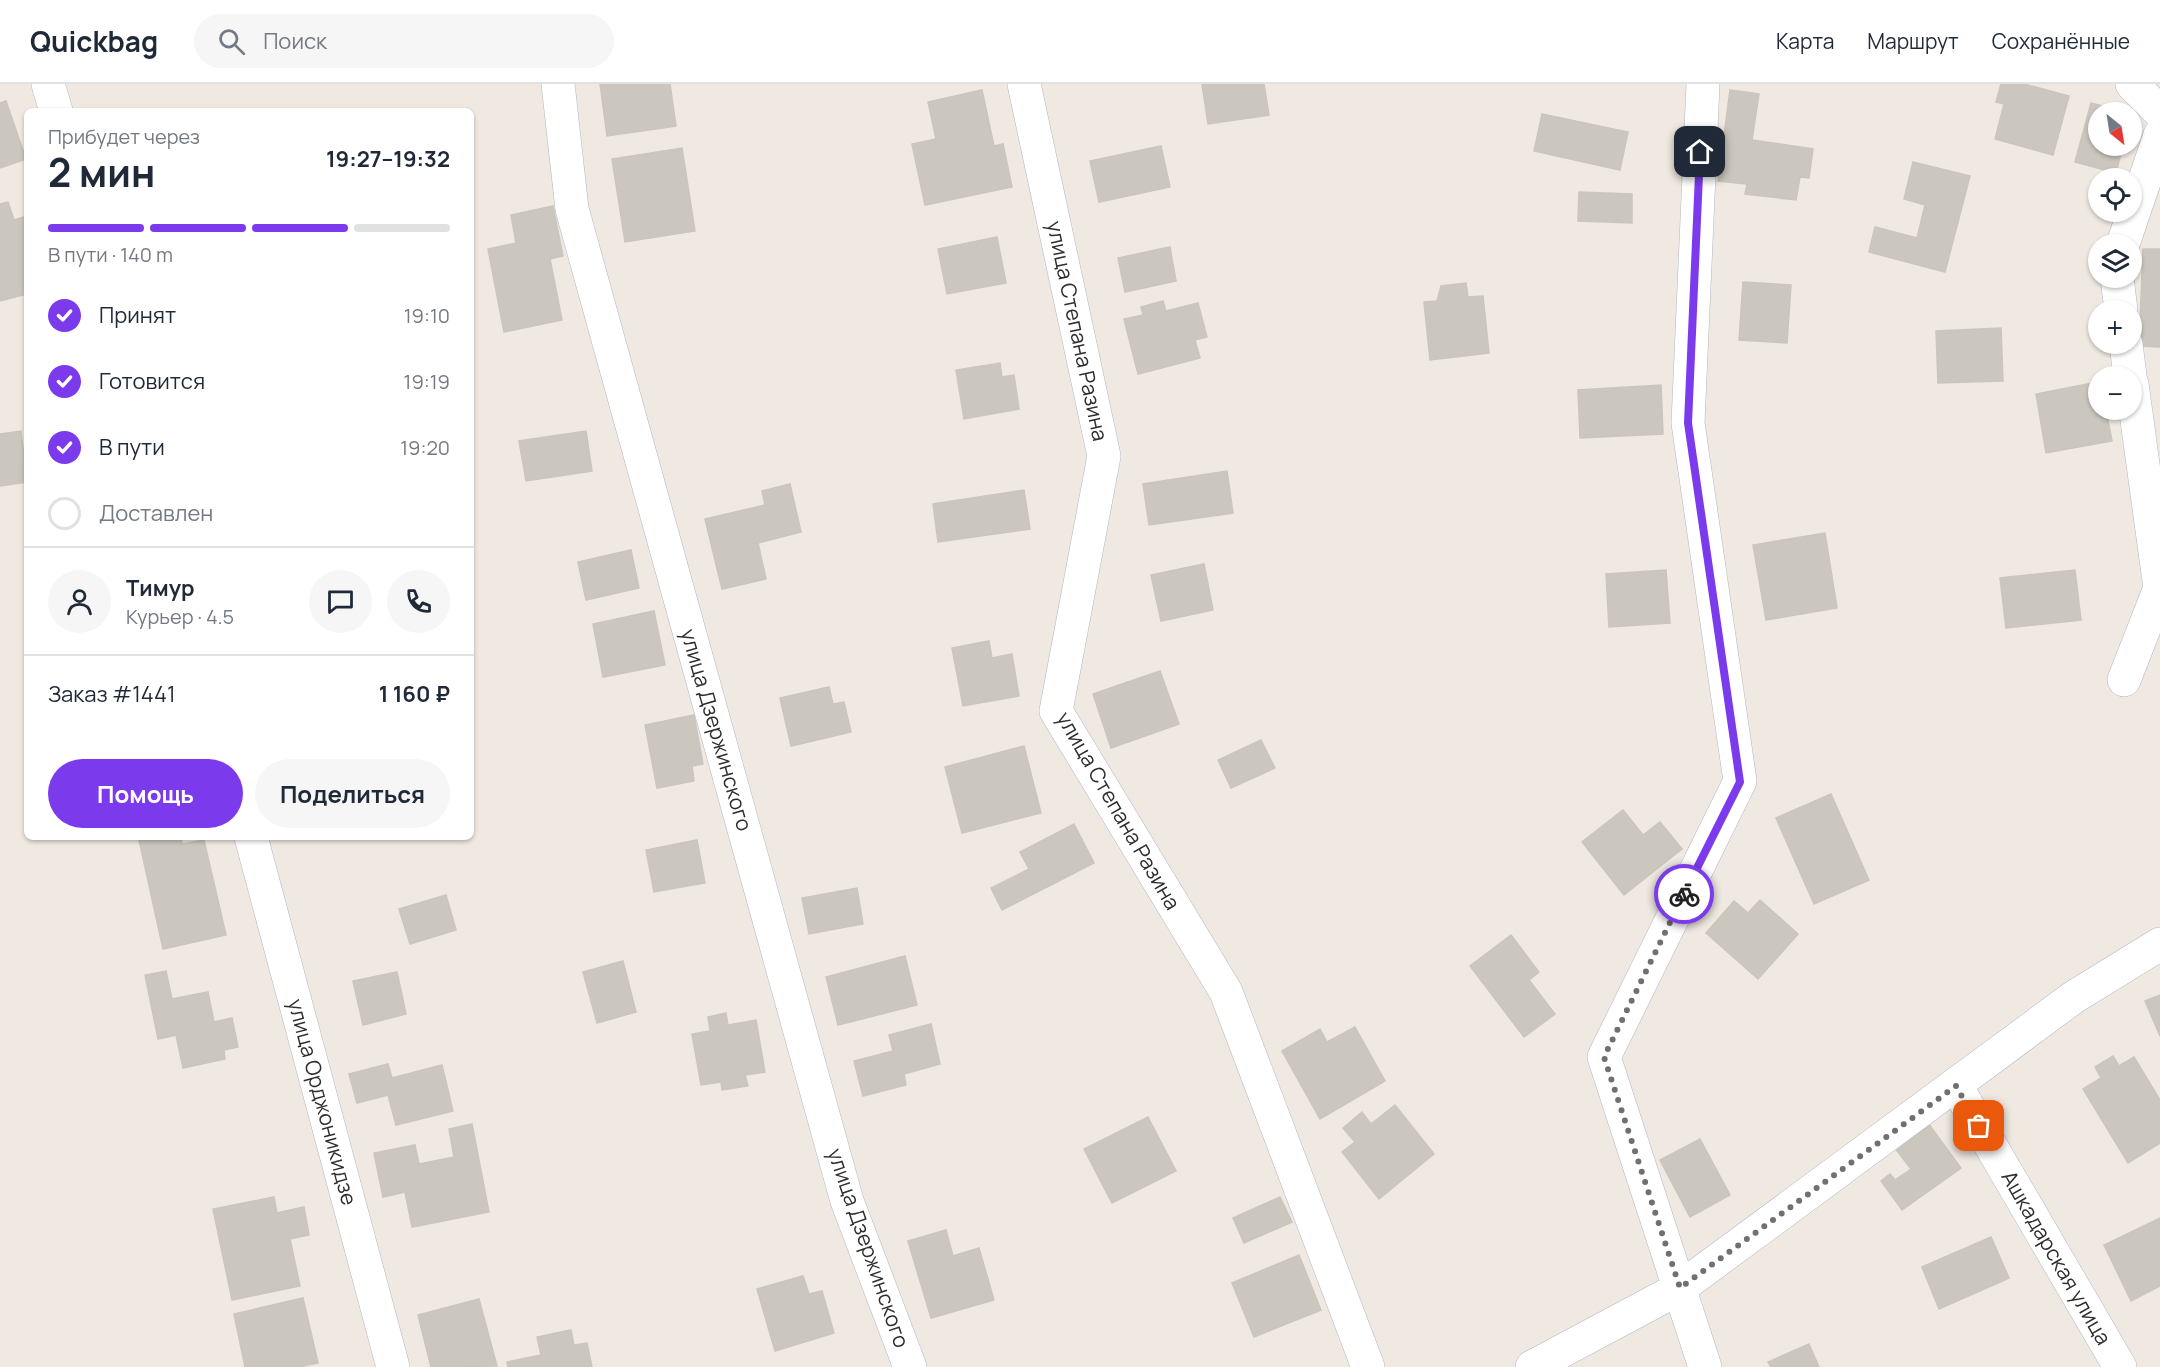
<!DOCTYPE html>
<html lang="ru">
<meta charset="utf-8">
<style>
:root{--surface:#fff;--page:#f6f6f7;--text:#1f2937;--muted:#747a83;--line:#e0e1e3;--accent:#7c3aed}
body{margin:0;font-family:Manrope,sans-serif;background:var(--page);color:var(--text);height:100vh;display:flex;flex-direction:column;font-size:22px;white-space:nowrap}
*{box-sizing:border-box;margin:0}
p{font-size:20px;color:var(--muted)}
.icon{flex:none;width:33px;height:33px;fill:none;stroke:currentColor;stroke-width:2;stroke-linecap:round;stroke-linejoin:round}
.map{position:relative;flex:1;overflow:hidden}
.panel{position:absolute;left:24px;top:24px;width:450px;height:732px;display:flex;flex-direction:column;background:var(--surface);border-radius:9px;box-shadow:0 2px 4px #0004}
.panel>*{flex:none}
.needle{width:39px;rotate:150deg}
.fabs{position:absolute;left:2088px;top:18px;display:grid;gap:12px}
.fabs a{display:grid;place-items:center;width:54px;height:54px;border-radius:50%;background:var(--surface);box-shadow:0 2px 4px #0004;font-size:30px}
.pin{position:absolute;display:grid;place-items:center;width:51px;height:51px;color:#fff;margin:-26px;border-radius:12px;box-shadow:0 3px 9px #0006}
.courier{position:absolute;display:grid;place-items:center;width:60px;height:60px;margin:-30px;border:4px solid #7c3aed;border-radius:50%;background:#fff;color:#222;box-shadow:0 2px 8px #0007}
.summary em{font-style:normal;font-weight:700}
.summary div{display:flex;flex-direction:column-reverse}
.summary{display:flex;align-items:center;justify-content:space-between;height:102px;padding:0 24px}
h1{font-size:39px;font-weight:700;line-height:45px}
.bar{display:grid;grid-template-columns:repeat(4,1fr);gap:9px 6px;align-content:center;height:72px;padding:0 24px}
.bar i{height:8px;border-radius:4px;background:var(--line)}
.bar .on{background:var(--accent)}
.bar p{grid-column:span 4}
.line{display:flex;align-items:center;gap:15px;padding:0 24px;border-top:2px solid var(--line)}
.line div{flex:1}
.round{display:grid;place-items:center;flex:none;width:63px;height:63px;border-radius:32px;background:var(--page)}
ol{padding:0 24px;list-style:none}
li{display:flex;align-items:center;gap:18px;height:66px}
li p{margin-inline-start:auto}
li .icon{padding:6px;border-radius:50%;background:var(--accent);color:#fff;stroke-width:4}
li:last-child{color:var(--muted)}
li i{width:33px;height:33px;border:3px solid var(--line);border-radius:50%}
.primary-button{display:flex;gap:12px;margin-top:auto;padding:12px 24px}
.primary-button a{flex:1;height:69px;border-radius:36px;background:var(--accent);color:#fff;font-size:24px;font-weight:700;line-height:69px;text-align:center}
.primary-button a+a{background:var(--page);color:var(--text)}
header{display:flex;align-items:center;gap:36px;box-sizing:border-box;height:84px;padding:0 30px;background:var(--surface);border-bottom:2px solid var(--line)}
header strong{font-size:28px}
nav{display:flex;gap:33px;margin-inline-start:auto;font-size:21px}
.search{width:420px;height:54px;background:var(--page);display:flex;align-items:center;gap:15px;box-sizing:border-box;padding:0 21px;border-radius:33px;color:var(--muted);font-size:22px}
.map>svg:first-child{display:block}
.building{fill:#cbc7bf;stroke:#cbc5ba;stroke-width:1.5}
.lines{fill:none;stroke-linecap:round;stroke-linejoin:round}
.minor-casing{stroke:#b4b7c1;stroke-width:34}
.minor{stroke:#fff;stroke-width:33}
.done{stroke:#726f6d;stroke-width:6;stroke-dasharray:0 10.8}
.route{stroke:#7c3aed;stroke-width:8}
.labels{text-anchor:middle;stroke-width:4.5;stroke-linejoin:round;paint-order:stroke}
.street-label{font-size:21px;fill:#2e2e2e;stroke:#fff}
</style>
<header>
<strong>Quickbag</strong>
<div class="search"><svg class="icon" aria-label="search" viewBox="0 0 24 24"><circle cx="10" cy="10" r="6"/><path d="M15 15l6 6"/></svg>Поиск</div>
<nav><a>Карта</a><a>Маршрут</a><a>Сохранённые</a></nav>
</header>
<div class="map">
<svg width="2160" height="1283" viewBox="0 0 2160 1283">
<rect width="100%" height="100%" fill="#efe9e1"/>
<g class="building">
<polygon points="600,0 670,0 676,42 607,52"/>
<polygon points="1202,0 1264,0 1269,31 1208,40"/>
<polygon points="2001,0 2024,0 2069,12 2053,71 1995,55 2004,20 1996,18"/>
<polygon points="982,6 994,62 1003,60 1012,103 925,121 912,60 936,55 928,18"/>
<polygon points="1730,6 1759,10 1752,56 1813,65 1809,94 1800,93 1796,116 1745,110 1747,100 1718,97"/>
<polygon points="6,17 26,75 0,84 0,19"/>
<polygon points="2091,19 2125,28 2098,28 2098,62 2123,62 2116,89 2075,78"/>
<polygon points="1542,30 1628,48 1620,86 1534,67"/>
<polygon points="1161,62 1170,103 1099,118 1090,77"/>
<polygon points="682,64 695,147 625,158 612,75"/>
<polygon points="1913,78 1970,92 1945,188 1869,168 1875,143 1917,154 1925,121 1904,115"/>
<polygon points="1579,108 1632,110 1632,139 1578,137"/>
<polygon points="8,118 14,136 27,132 27,210 0,217 0,120"/>
<polygon points="553,122 563,172 550,175 562,236 504,248 488,165 516,159 511,131"/>
<polygon points="997,153 1006,199 947,210 938,165"/>
<polygon points="1170,163 1176,197 1125,208 1118,174"/>
<polygon points="2143,165 2160,165 2160,263 2139,262"/>
<polygon points="1743,198 1791,201 1787,259 1739,256"/>
<polygon points="1466,199 1468,213 1483,212 1489,269 1430,276 1424,218 1437,217 1441,202"/>
<polygon points="1163,217 1166,227 1198,219 1207,253 1195,256 1200,274 1138,290 1124,235 1143,231 1141,223"/>
<polygon points="2001,244 2003,297 1938,299 1936,247"/>
<polygon points="1000,279 1002,293 1014,291 1019,325 964,335 956,286"/>
<polygon points="2098,298 2098,326 2106,326 2112,357 2046,369 2036,310"/>
<polygon points="1661,301 1663,350 1580,354 1578,306"/>
<polygon points="21,347 27,398 0,402 0,350"/>
<polygon points="586,347 592,387 526,397 519,357"/>
<polygon points="1227,387 1233,429 1149,441 1143,400"/>
<polygon points="790,400 801,448 758,459 766,495 722,505 705,435 765,421 762,407"/>
<polygon points="1024,406 1030,445 938,458 933,420"/>
<polygon points="1825,449 1837,524 1766,536 1753,461"/>
<polygon points="631,466 639,504 586,516 578,478"/>
<polygon points="1204,480 1213,526 1161,537 1151,491"/>
<polygon points="1666,486 1670,539 1609,543 1606,490"/>
<polygon points="2075,486 2081,536 2006,544 2000,494"/>
<polygon points="654,527 665,581 603,593 593,540"/>
<polygon points="989,557 992,574 1012,570 1019,612 963,622 952,564"/>
<polygon points="1160,587 1179,640 1111,664 1093,610"/>
<polygon points="829,603 833,620 844,618 851,648 791,662 780,614"/>
<polygon points="694,631 703,680 692,682 694,697 657,704 645,641"/>
<polygon points="1261,656 1275,684 1231,704 1218,676"/>
<polygon points="1024,662 1041,729 962,749 945,683"/>
<polygon points="1831,710 1869,796 1814,820 1776,734"/>
<polygon points="1623,726 1643,751 1660,738 1682,765 1624,811 1582,758"/>
<polygon points="1074,740 1094,779 1002,826 991,804 1029,785 1020,768"/>
<polygon points="153,753 181,753 182,760 204,756 226,851 163,865 139,756"/>
<polygon points="697,756 705,799 654,808 646,766"/>
<polygon points="857,804 863,840 809,850 802,814"/>
<polygon points="446,811 456,846 410,860 399,825"/>
<polygon points="1760,816 1798,850 1758,895 1706,849 1734,817 1748,829"/>
<polygon points="1511,851 1539,888 1529,896 1555,930 1524,953 1470,882"/>
<polygon points="905,872 917,921 838,941 826,893"/>
<polygon points="623,877 636,928 597,939 583,888"/>
<polygon points="166,887 172,915 208,908 214,938 232,934 238,963 224,966 225,975 183,984 176,951 158,955 145,891"/>
<polygon points="397,888 406,930 363,941 353,897"/>
<polygon points="2160,911 2160,952 2145,917"/>
<polygon points="726,929 728,941 756,936 765,988 745,991 748,1002 722,1006 721,998 701,1001 692,950 710,947 708,933"/>
<polygon points="931,940 940,980 904,990 906,1001 863,1012 854,977 893,967 889,951"/>
<polygon points="1355,943 1385,997 1320,1035 1282,967 1320,945 1327,958"/>
<polygon points="2113,972 2119,982 2134,973 2160,1016 2160,1059 2128,1079 2083,1005 2101,994 2095,983"/>
<polygon points="388,980 392,994 442,981 453,1027 396,1041 388,1011 357,1019 349,990"/>
<polygon points="1395,1021 1434,1070 1379,1115 1342,1068 1355,1058 1343,1044 1362,1028 1371,1040"/>
<polygon points="1148,1033 1176,1087 1112,1119 1084,1065"/>
<polygon points="1928,1039 1961,1084 1902,1126 1881,1097 1890,1090 1895,1096 1911,1085 1894,1063"/>
<polygon points="472,1040 489,1128 412,1143 405,1108 383,1113 374,1069 415,1061 419,1080 454,1073 449,1045"/>
<polygon points="1700,1055 1730,1111 1690,1133 1660,1076"/>
<polygon points="274,1113 277,1129 304,1123 309,1151 290,1155 300,1202 232,1216 213,1125"/>
<polygon points="1280,1113 1292,1138 1244,1159 1233,1134"/>
<polygon points="2160,1134 2160,1202 2131,1217 2104,1161"/>
<polygon points="946,1146 953,1172 979,1164 994,1216 931,1234 908,1157"/>
<polygon points="1991,1153 2009,1194 1939,1225 1922,1183"/>
<polygon points="1299,1171 1321,1226 1254,1253 1232,1199"/>
<polygon points="803,1192 809,1210 822,1207 834,1249 775,1267 757,1205"/>
<polygon points="303,1214 318,1279 299,1283 245,1283 234,1230"/>
<polygon points="479,1215 497,1282 431,1283 418,1231"/>
<polygon points="571,1246 574,1261 587,1259 592,1283 508,1283 507,1278 541,1271 537,1253"/>
<polygon points="1809,1260 1819,1283 1771,1283 1768,1278"/>
</g>
<g class="lines">
<g class="minor-casing">
<g id="minor">
<polyline points="48,0 56,27"/>
<polyline points="558,0 572,125 847,1117 910,1283"/>
<polyline points="1024,0 1104,372 1056,627 1226,908 1368,1283"/>
<polyline points="1703,0 1688,339 1740,697 1604,973 1705,1283"/>
<polyline points="2132,0 2160,28"/>
<polyline points="2123,160 2160,51"/>
<polyline points="2117,194 2121,226"/>
<polyline points="2126,260 2130,292"/>
<polyline points="2124,596 2160,504 2132,300"/>
<polyline points="251,753 393,1283"/>
<polyline points="1956,1002 2120,1283"/>
<polyline points="1532,1283 1680,1204 2074,913 2160,860"/>
</g>
</g>
<use href="#minor" class="minor"/>
</g>
<g class="lines">
<polyline class="done" points="1684,810 1604,973 1680,1204 1956,1002 1979,1042"/>
<polyline class="route" points="1684,810 1740,698 1688,339 1700,68"/>
</g>
<g class="labels">
<g class="street-label">
<text transform="translate(1077 247) rotate(78)" y="7">улица Степана Разина</text>
<text transform="translate(716 646) rotate(74)" y="7">улица Дзержинского</text>
<text transform="translate(1118 727) rotate(60)" y="7">улица Степана Разина</text>
<text transform="translate(322 1018) rotate(75)" y="7">улица Орджоникидзе</text>
<text transform="translate(868 1164) rotate(71)" y="7">улица Дзержинского</text>
<text transform="translate(2056 1174) rotate(60)" y="7">Ашкадарская улица</text>
</g>
</g>
</svg>
<div class="fabs">
<a><svg class="needle" viewBox="-14 -14 28 28"><path d="M0-13l5 13h-10z" fill="#e53935"/><path d="M0 13l5-13h-10z" fill="#747a83"/></svg></a>
<a><svg class="icon" aria-label="locate" viewBox="0 0 24 24"><circle cx="12" cy="12" r="6"/><path d="M12 2v4M12 18v4M2 12h4M18 12h4"/></svg></a>
<a><svg class="icon" aria-label="layers" viewBox="0 0 24 24"><path d="M12 4l9 5-9 5-9-5zM3 14l9 5 9-5"/></svg></a>
<a>+</a>
<a>−</a>
</div>
<div class="pin" style="left:1979px;top:1042px;background:#ea580c"><svg class="icon" aria-label="bag" viewBox="0 0 24 24"><path d="M5 8h14l-1 12H6zM9 8a3 3 0 0 1 6 0"/></svg></div>
<div class="pin" style="left:1700px;top:68px;background:#1f2937"><svg class="icon" aria-label="home" viewBox="0 0 24 24"><path d="M3 11l9-7 9 7M6 9v11h12V9"/></svg></div>
<div class="courier" style="left:1684px;top:810px"><svg class="icon" aria-label="bike" viewBox="0 0 24 24"><circle cx="6" cy="16" r="4"/><circle cx="18" cy="16" r="4"/><path d="M6 16l4-8h5l3 8M10 8l3 8H6M13 5h3"/></svg></div>
<section class="panel">
<div class="summary"><div><h1>2 мин</h1><p>Прибудет через</p></div><em>19:27–19:32</em></div>
<div class="bar"><i class="on"></i><i class="on"></i><i class="on"></i><i></i><p>В пути · 140 m</p></div>
<ol>
<li><svg class="icon" aria-label="check" viewBox="0 0 24 24"><path d="M5 12l5 5 9-10"/></svg>Принят<p>19:10</p></li>
<li><svg class="icon" aria-label="check" viewBox="0 0 24 24"><path d="M5 12l5 5 9-10"/></svg>Готовится<p>19:19</p></li>
<li><svg class="icon" aria-label="check" viewBox="0 0 24 24"><path d="M5 12l5 5 9-10"/></svg>В пути<p>19:20</p></li>
<li><i></i>Доставлен</li>
</ol>
<div class="line" style="height:108px"><a class="round"><svg class="icon" aria-label="person" viewBox="0 0 24 24"><circle cx="12" cy="8" r="4"/><path d="M4 21q1-7 8-7t8 7"/></svg></a><div><b>Тимур</b><p>Курьер · 4.5</p></div><a class="round"><svg class="icon" aria-label="chat" viewBox="0 0 24 24"><path d="M4 5h16v11H9l-5 4z"/></svg></a><a class="round"><svg class="icon" aria-label="phone" viewBox="0 0 24 24"><path d="M5 4h4l2 5-3 2q2 4 5 5l2-3 5 2v4C11 20 4 13 5 4z"/></svg></a></div>
<div class="line" style="height:78px"><div>Заказ #1441</div><b>1 160 ₽</b></div>
<div class="primary-button"><a>Помощь</a><a>Поделиться</a></div>
</section>
</div>
